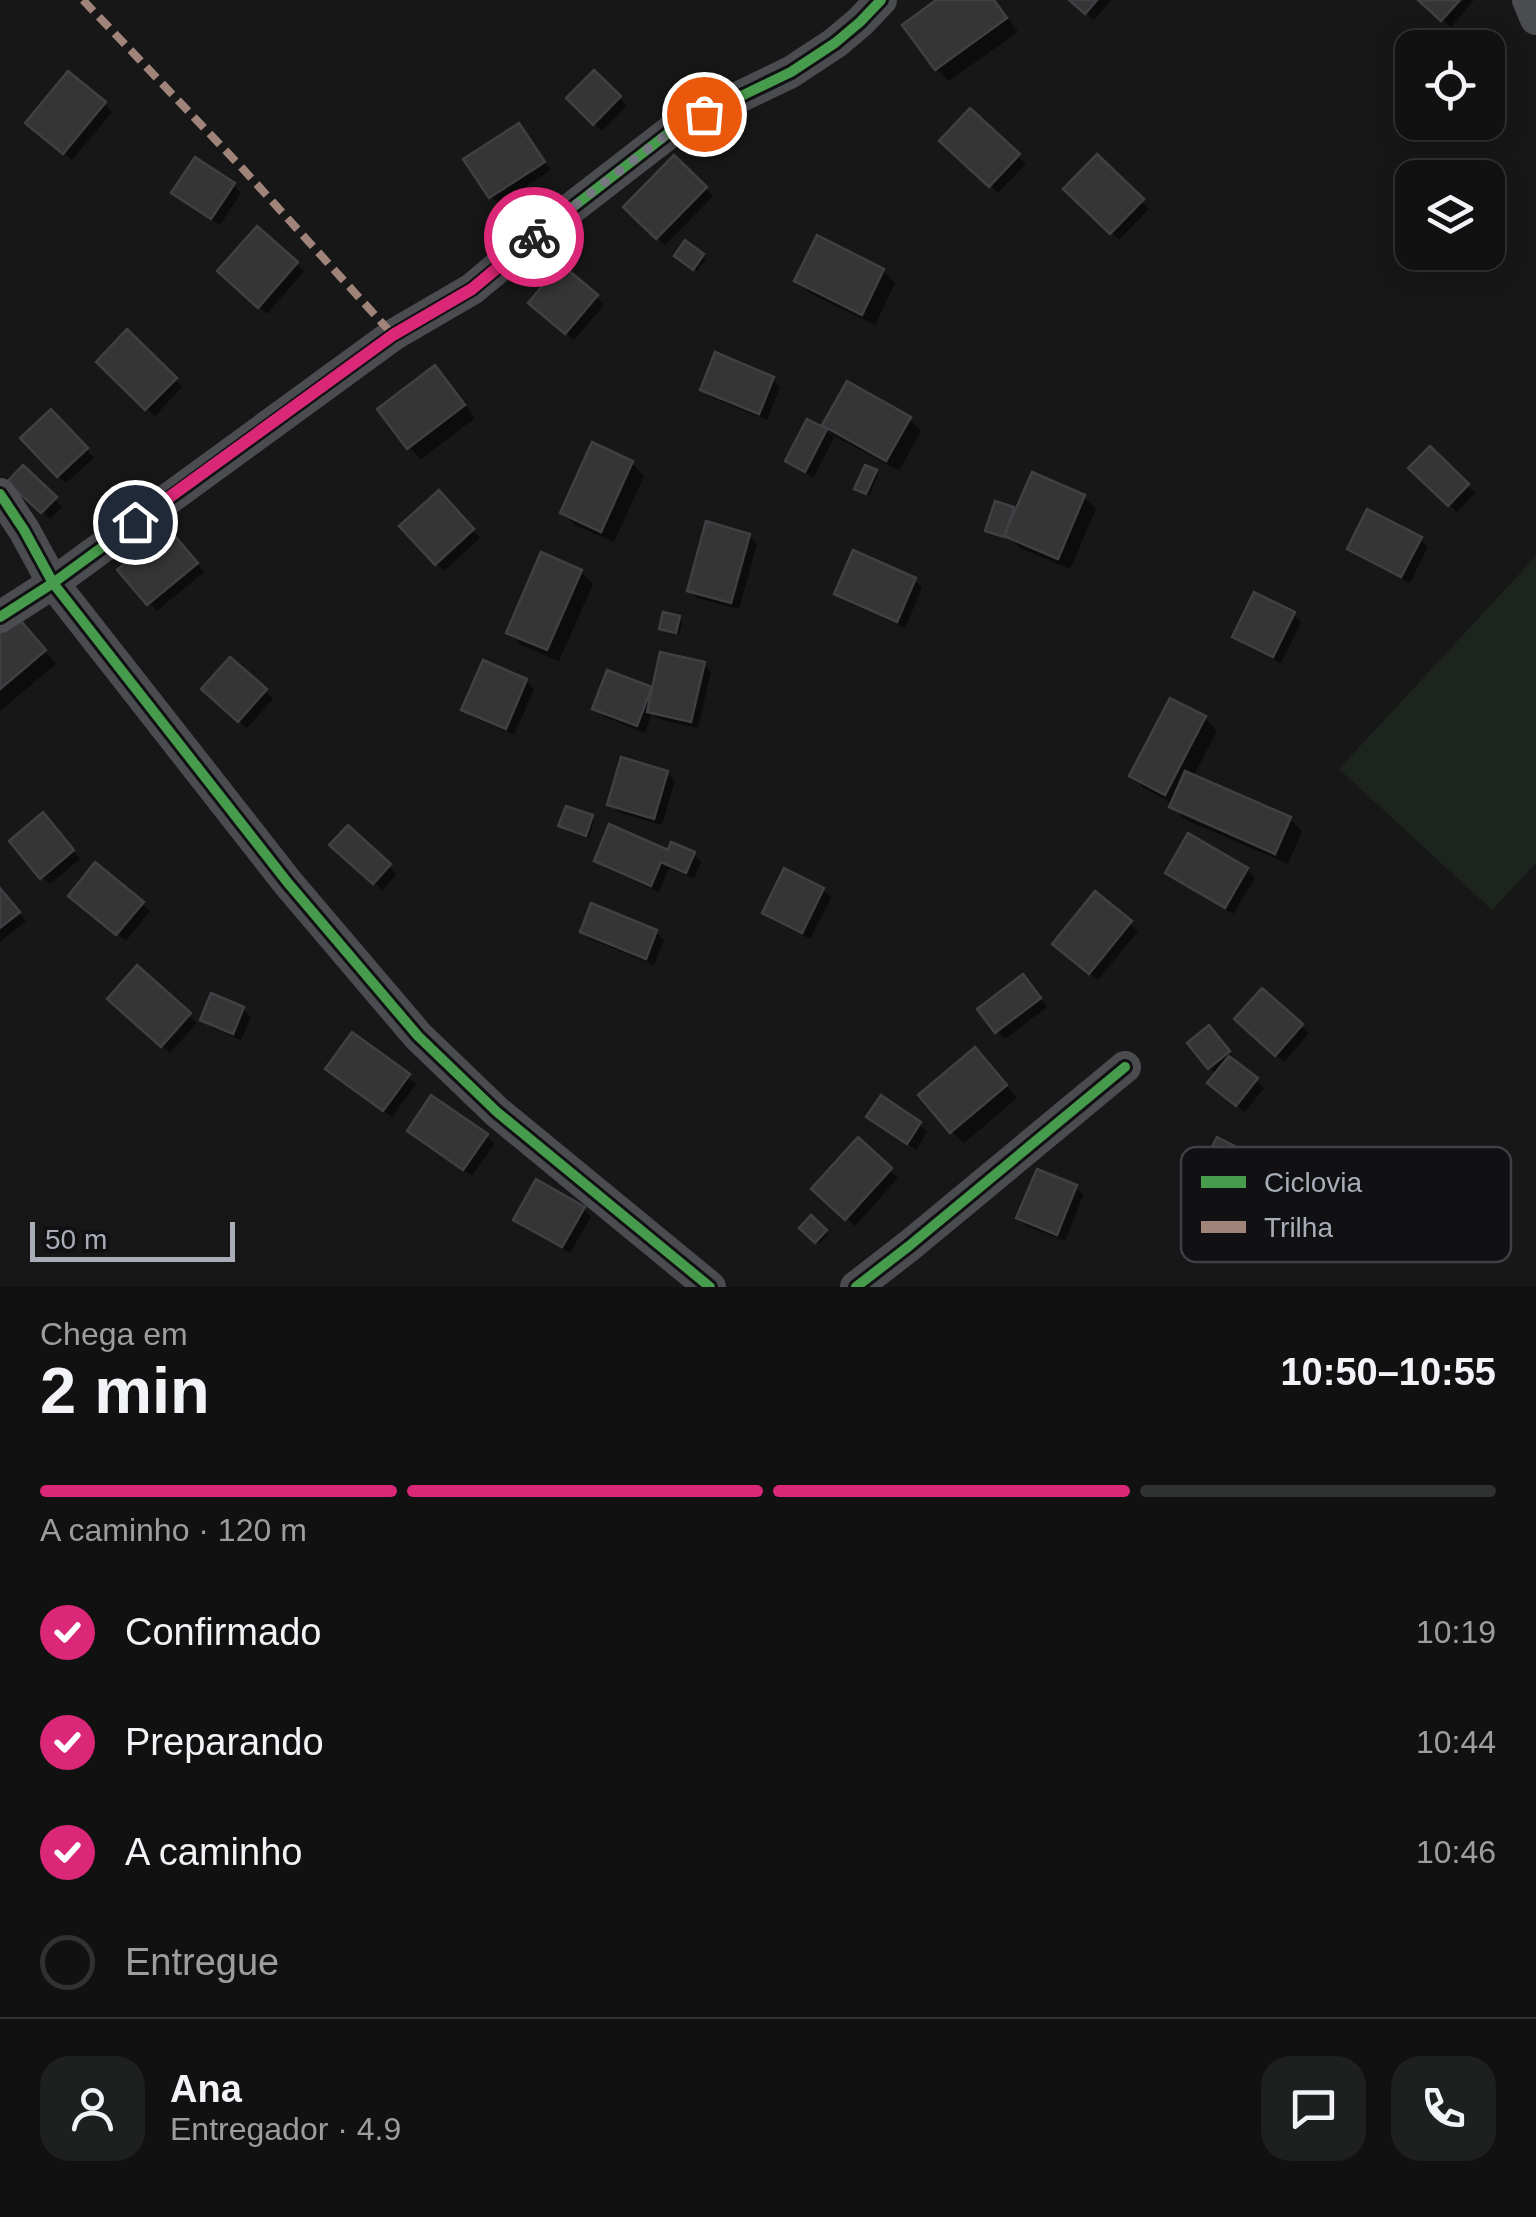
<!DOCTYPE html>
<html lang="pt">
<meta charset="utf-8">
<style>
:root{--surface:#111;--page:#1e1f1f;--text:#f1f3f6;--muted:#9c9d9f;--line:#303131;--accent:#db2777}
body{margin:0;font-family:Helvetica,sans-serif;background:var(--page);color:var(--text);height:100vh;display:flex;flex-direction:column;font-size:38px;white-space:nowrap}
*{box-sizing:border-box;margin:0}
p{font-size:32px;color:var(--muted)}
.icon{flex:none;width:55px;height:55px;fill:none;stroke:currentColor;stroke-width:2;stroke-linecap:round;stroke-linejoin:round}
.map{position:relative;height:1287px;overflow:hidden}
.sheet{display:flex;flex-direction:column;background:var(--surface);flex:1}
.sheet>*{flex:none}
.buttons{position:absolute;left:1395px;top:30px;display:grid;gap:20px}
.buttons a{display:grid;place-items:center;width:110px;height:110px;border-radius:20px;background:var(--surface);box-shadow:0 5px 25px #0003,0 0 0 2px var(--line);font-size:50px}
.scale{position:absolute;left:30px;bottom:25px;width:205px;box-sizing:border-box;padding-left:10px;border:5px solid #a8adb8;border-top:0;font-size:28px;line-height:35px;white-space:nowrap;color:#a8adb8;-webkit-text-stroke:8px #111113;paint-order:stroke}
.pin{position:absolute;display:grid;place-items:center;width:85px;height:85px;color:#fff;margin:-42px;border:5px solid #fff;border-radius:50%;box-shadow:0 2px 10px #0007}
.courier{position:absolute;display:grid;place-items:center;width:100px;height:100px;margin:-50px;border:8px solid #db2777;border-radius:50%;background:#fff;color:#222;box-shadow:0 2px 12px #0007}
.headline em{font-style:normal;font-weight:700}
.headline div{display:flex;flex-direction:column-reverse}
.headline{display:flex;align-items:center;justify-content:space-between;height:170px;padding:0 40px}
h1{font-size:65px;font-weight:700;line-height:75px}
.bar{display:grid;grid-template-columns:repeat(4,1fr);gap:15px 10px;align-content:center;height:120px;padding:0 40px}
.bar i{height:12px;border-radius:8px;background:var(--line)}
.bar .active{background:var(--accent)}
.bar p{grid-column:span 4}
.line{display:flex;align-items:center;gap:25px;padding:0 40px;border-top:2px solid var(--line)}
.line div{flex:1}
.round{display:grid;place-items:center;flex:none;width:105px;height:105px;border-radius:30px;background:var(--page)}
ol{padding:0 40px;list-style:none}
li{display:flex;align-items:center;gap:30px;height:110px}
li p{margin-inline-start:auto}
li .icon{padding:10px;border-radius:50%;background:var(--accent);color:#fff;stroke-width:4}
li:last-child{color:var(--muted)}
li i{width:55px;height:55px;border:5px solid var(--line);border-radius:50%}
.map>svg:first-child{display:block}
.green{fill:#1d241e}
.shadow{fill:#0007}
.building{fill:#353536;stroke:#3f4043;stroke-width:2.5}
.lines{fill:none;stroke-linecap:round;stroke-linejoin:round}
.minor{stroke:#4b4c50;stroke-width:32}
.quiet{stroke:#a18479;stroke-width:8;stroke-dasharray:15 8;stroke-linecap:butt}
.cycleway-casing{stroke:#111113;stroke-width:16}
.cycleway{stroke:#469c4c;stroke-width:10}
.done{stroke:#757880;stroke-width:10;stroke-dasharray:0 18}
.route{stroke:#db2777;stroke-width:12}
.key{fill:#111113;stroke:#3e4045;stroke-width:2.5}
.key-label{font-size:28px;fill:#a8adb8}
</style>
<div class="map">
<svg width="1536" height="1287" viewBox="0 0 1536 1287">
<rect width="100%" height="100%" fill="#171717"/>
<polygon class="green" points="1536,556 1536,863 1492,910 1339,769"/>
<g class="shadow">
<polygon points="940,0 995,0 1018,32 949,81 937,69"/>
<polygon points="1072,0 1111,0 1094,20"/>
<polygon points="1421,0 1474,0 1451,27"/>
<polygon points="594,73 627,106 602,131 569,98"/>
<polygon points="104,104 112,112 72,160 36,130"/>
<polygon points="971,112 1026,164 998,193 943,141"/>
<polygon points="519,126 551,170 499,204 491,197"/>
<polygon points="674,158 713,196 665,245 626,207"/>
<polygon points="1097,158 1149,209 1119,240 1067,189"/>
<polygon points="233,185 241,193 220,225 182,200"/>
<polygon points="257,229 304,271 267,314 228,279"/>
<polygon points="703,256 706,259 697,271 680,259"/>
<polygon points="883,271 895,283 875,325 810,293 797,281"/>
<polygon points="596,297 604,305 574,340 539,310"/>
<polygon points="127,333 182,387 155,416 99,362"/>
<polygon points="773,379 780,387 767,420 710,397 703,389"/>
<polygon points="447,381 475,418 421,459 409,447"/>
<polygon points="51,413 94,458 66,483 24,438"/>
<polygon points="909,419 921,431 899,471 835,436 813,478 796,468 788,461 808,422 834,436 825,425"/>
<polygon points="1430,450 1475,493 1457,512 1412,468"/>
<polygon points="632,463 644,476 614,542 575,525 563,512"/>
<polygon points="23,469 62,507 50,519 11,482"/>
<polygon points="875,472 878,475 869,496 860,492 857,489"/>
<polygon points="439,494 480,538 444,571 402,526"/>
<polygon points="1084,497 1096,509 1070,569 1020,548 1008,536 1007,539 988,530 1013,509 1017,513"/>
<polygon points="749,536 757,544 739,609 697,598 689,590"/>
<polygon points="176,539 204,572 157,611 121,571"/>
<polygon points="1420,539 1428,547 1410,583 1358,556 1350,548"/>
<polygon points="581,572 593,584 559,661 521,645 509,632"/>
<polygon points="914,580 922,588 905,628 845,601 837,594"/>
<polygon points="1293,614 1301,622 1281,663 1243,644 1235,636"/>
<polygon points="679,618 682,622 679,635 665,632 662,629"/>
<polygon points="0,628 26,629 56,664 0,711"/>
<polygon points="703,664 711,672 698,728 658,719 652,713 645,733 603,716 595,708 650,689 654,692"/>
<polygon points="526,681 534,689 514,735 472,717 464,710"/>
<polygon points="265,691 273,699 247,728 212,697"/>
<polygon points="1205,718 1217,731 1193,777 1290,819 1302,831 1288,864 1184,819 1172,807 1174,804 1144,788 1132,776"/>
<polygon points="667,773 675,781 662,825 618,812 610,804"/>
<polygon points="591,817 594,820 589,838 561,826"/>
<polygon points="50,823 80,859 50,884 42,877"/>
<polygon points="348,828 397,874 382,890 333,845"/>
<polygon points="669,853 693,854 701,862 694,879 669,868 659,892 605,868 597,860"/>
<polygon points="1247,870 1255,878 1233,914 1176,880 1168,872"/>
<polygon points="0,890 26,921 0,942"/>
<polygon points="823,890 831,898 810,939 772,920 765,912"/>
<polygon points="1095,894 1138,931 1098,980 1063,952"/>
<polygon points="79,903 142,904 150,911 126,941"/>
<polygon points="582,931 656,932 664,940 654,965 590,939"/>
<polygon points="137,968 197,1023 170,1053 118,1006"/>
<polygon points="1030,985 1047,1007 1005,1039 997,1031"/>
<polygon points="243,1009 251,1017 241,1040 211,1027 203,1019"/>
<polygon points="1301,1026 1309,1033 1284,1062 1245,1027"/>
<polygon points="352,1035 416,1084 392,1117 336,1076"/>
<polygon points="1217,1036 1236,1060 1234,1062 1264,1088 1245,1112 1218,1091 1217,1075 1210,1068"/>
<polygon points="987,1063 1017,1098 964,1143 951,1131"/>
<polygon points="877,1124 919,1124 927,1132 916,1150"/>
<polygon points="487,1136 494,1144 472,1176 418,1138"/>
<polygon points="858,1141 898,1178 855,1226 822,1196"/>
<polygon points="1075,1187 1083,1195 1065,1241 1027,1226 1019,1218"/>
<polygon points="583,1209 591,1217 570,1253 524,1227 516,1219"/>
<polygon points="811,1218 828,1234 819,1244 802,1228"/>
</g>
<g class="building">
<polygon points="936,0 994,0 1007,18 935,70 902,25"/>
<polygon points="1069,0 1097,0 1085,14"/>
<polygon points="1418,0 1460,0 1441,21"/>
<polygon points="594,70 621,96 593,125 566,98"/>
<polygon points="68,71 106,102 63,154 25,123"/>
<polygon points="970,108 1020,154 989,187 939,141"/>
<polygon points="519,123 545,162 489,198 463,159"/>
<polygon points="1097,154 1144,199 1110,234 1063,189"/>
<polygon points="674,155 707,187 656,239 623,207"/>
<polygon points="195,157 235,183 211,219 171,193"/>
<polygon points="257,226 298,262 258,308 217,271"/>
<polygon points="817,235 884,269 862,315 794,281"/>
<polygon points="685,240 704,254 693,270 674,256"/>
<polygon points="561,264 598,295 565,334 528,303"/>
<polygon points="127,329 177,378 145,410 96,362"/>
<polygon points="715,352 774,377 759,414 700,390"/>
<polygon points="435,365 465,405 407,449 377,409"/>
<polygon points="847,381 911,417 886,461 822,425"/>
<polygon points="51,409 88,448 57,477 20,438"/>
<polygon points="807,419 827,429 805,472 785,461"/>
<polygon points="592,442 633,461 601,532 560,513"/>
<polygon points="1430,446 1469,484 1448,506 1408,468"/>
<polygon points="23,465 57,497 41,513 7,482"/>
<polygon points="865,465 877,470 866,494 854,489"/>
<polygon points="1032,472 1085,495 1058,559 1004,536"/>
<polygon points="439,490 474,529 435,565 399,526"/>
<polygon points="995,501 1014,507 1004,537 985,531"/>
<polygon points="1367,509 1422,537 1401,577 1347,549"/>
<polygon points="706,521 750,534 731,603 687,591"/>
<polygon points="168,528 198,563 147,605 117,570"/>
<polygon points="853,550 916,578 897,622 834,594"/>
<polygon points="541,552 582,570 547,650 506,633"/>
<polygon points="1254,592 1295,612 1273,657 1232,637"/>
<polygon points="663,612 680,616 676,633 659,629"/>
<polygon points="14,613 46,650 0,689 0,625"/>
<polygon points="660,652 705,662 691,722 647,712"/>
<polygon points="230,657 267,689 238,722 201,689"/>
<polygon points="483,660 527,679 506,729 461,710"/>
<polygon points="607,670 652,687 637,726 592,709"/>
<polygon points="1170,698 1206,716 1165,795 1129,776"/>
<polygon points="621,757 668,771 654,819 607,805"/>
<polygon points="1185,771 1291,817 1275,854 1169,807"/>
<polygon points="566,806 593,815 586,836 558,826"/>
<polygon points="43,812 74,850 40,879 9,841"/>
<polygon points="609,824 668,850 671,842 695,852 686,873 661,862 651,886 594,861"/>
<polygon points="348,825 391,864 373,884 329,845"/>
<polygon points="1188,833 1248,868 1225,908 1165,873"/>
<polygon points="95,862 144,902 116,935 68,896"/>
<polygon points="784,868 824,888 802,933 762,913"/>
<polygon points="0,888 20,912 0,928"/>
<polygon points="1095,891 1132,921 1089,974 1052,944"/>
<polygon points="591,903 657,930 646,959 580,932"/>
<polygon points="137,965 191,1013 161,1047 107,999"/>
<polygon points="1023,974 1041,998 995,1033 977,1009"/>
<polygon points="1262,988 1303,1024 1275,1056 1234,1019"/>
<polygon points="211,993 244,1007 233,1034 200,1020"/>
<polygon points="1209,1025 1230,1051 1208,1069 1187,1043"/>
<polygon points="352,1032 410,1074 383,1111 325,1069"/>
<polygon points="975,1047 1007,1085 950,1133 918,1095"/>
<polygon points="1229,1056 1258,1078 1236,1106 1207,1083"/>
<polygon points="431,1095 488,1134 463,1170 407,1131"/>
<polygon points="881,1095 921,1122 907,1144 866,1117"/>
<polygon points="858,1137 892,1168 845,1220 811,1189"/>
<polygon points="1217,1137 1262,1160 1239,1204 1194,1182"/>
<polygon points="1037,1169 1077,1185 1057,1235 1016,1218"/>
<polygon points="536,1179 585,1207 562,1247 513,1220"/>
<polygon points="811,1215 827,1230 815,1243 799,1228"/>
</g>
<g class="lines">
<g class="minor">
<polyline points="1528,0 1536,19"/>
<polyline points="0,494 24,530 53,583 288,883 418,1036 497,1112 710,1287"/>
<polyline points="0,617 53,583 393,335 472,289 538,234 675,128 791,72 835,43 860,22 881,0"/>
<polyline points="856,1287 909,1246 1125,1067"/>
</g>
<polyline class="quiet" points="83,0 243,169 393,335"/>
<g class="cycleway-casing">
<g id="cycleway">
<polyline points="0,494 24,530 53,583 288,883 418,1036 497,1112 710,1287"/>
<polyline points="0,617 53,583 393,335 472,289 538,234 675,128 791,72 835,43 860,22 881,0"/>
<polyline points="856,1287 909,1246 1125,1067"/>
</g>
</g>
<use href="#cycleway" class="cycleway"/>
</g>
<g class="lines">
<polyline class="done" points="534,237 675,128 704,114"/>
<polyline class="route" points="135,522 393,335 472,289 534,237"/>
</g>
<rect x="1181" y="1147" width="330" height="115" rx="15" class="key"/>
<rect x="1201" y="1176" width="45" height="12" fill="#469c4c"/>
<rect x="1201" y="1221" width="45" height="12" fill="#a18479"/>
<g class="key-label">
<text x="1264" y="1192">Ciclovia</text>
<text x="1264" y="1237">Trilha</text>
</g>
</svg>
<div class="buttons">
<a><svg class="icon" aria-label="locate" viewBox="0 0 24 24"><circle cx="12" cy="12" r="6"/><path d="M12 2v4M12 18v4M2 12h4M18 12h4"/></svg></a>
<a><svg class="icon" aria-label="layers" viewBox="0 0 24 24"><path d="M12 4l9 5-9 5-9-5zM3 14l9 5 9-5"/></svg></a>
</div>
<div class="scale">50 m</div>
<div class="pin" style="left:704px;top:114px;background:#ea580c"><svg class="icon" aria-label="bag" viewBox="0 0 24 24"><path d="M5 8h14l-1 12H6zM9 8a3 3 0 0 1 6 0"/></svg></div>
<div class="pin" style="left:135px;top:522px;background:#1f2937"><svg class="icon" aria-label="home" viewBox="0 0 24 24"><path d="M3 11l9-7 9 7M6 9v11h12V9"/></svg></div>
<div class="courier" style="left:534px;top:237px"><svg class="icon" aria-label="bike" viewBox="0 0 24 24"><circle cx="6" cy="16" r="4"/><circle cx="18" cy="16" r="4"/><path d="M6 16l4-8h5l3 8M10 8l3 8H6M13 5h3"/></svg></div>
</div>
<section class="sheet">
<div class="headline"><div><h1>2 min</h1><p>Chega em</p></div><em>10:50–10:55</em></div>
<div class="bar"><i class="active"></i><i class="active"></i><i class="active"></i><i></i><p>A caminho · 120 m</p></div>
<ol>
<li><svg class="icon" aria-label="check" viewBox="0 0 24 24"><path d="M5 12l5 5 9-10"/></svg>Confirmado<p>10:19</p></li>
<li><svg class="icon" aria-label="check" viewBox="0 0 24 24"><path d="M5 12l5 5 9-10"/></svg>Preparando<p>10:44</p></li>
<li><svg class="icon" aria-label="check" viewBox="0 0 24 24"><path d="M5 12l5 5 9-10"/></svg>A caminho<p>10:46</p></li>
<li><i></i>Entregue</li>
</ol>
<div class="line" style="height:180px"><a class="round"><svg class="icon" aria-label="person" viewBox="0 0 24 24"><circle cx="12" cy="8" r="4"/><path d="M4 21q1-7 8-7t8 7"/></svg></a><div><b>Ana</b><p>Entregador · 4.9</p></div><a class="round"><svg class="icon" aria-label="chat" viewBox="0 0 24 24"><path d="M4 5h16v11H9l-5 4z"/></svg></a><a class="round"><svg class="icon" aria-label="phone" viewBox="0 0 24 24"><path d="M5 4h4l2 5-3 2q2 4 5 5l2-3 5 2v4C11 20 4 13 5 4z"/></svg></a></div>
</section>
